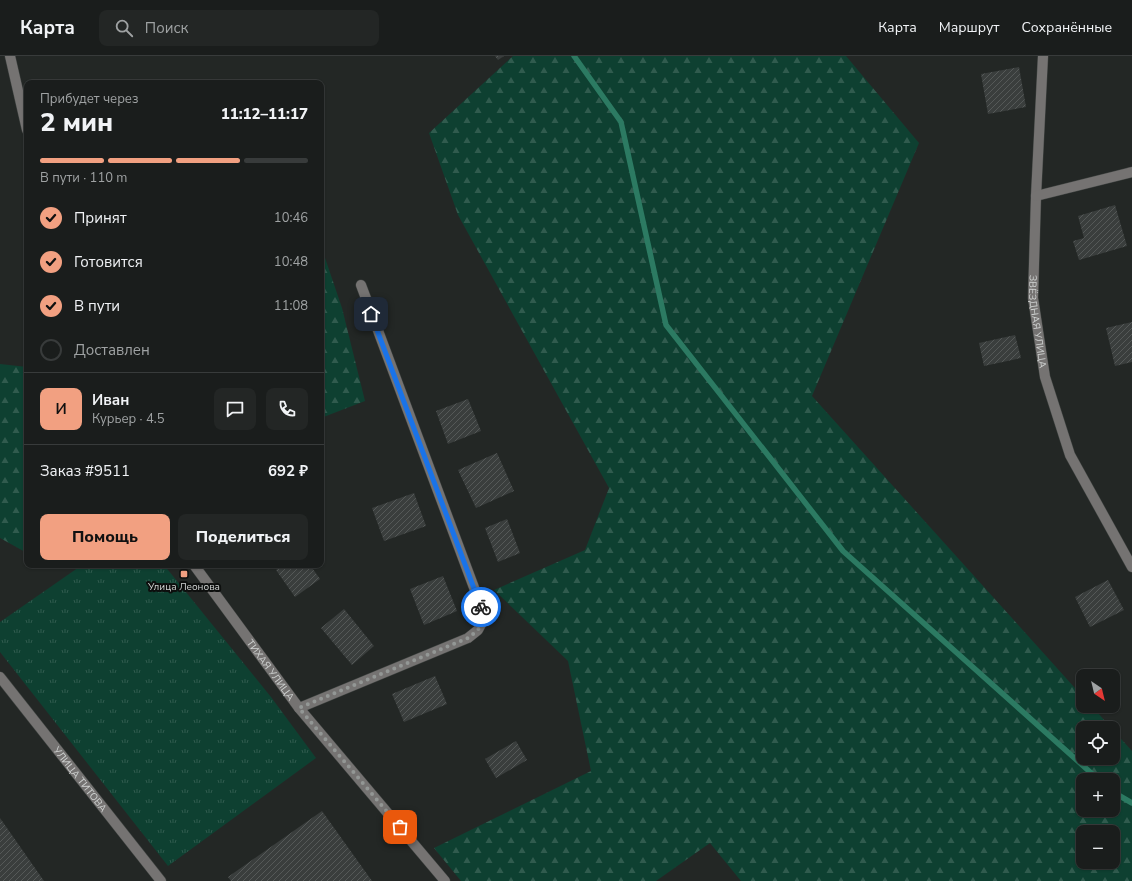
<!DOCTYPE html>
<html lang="ru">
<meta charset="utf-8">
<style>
:root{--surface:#1a1d1c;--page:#232625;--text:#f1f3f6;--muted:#9fa2a3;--line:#383b3b;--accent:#f2a081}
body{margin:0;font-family:"Nunito Sans",sans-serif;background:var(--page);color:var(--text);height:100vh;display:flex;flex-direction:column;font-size:15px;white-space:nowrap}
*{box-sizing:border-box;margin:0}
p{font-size:13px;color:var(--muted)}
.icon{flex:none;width:22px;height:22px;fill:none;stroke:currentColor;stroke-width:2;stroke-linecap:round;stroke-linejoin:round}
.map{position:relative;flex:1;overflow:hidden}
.side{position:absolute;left:24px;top:24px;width:300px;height:488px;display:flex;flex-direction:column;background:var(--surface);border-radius:8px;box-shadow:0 1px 3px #0004,0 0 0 1px var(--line)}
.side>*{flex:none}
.needle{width:26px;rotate:145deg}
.controls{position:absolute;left:1076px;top:613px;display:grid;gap:8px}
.controls a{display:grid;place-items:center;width:44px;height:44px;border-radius:8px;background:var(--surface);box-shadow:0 1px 3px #0004,0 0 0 1px var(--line);font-size:20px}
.pin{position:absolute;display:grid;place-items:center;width:34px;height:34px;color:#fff;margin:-17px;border-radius:8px;box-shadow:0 2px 6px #0006}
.courier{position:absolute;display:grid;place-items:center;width:40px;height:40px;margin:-20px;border:3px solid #1a73e8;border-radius:50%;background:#fff;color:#222;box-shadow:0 1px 5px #0007}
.overview em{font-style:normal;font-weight:800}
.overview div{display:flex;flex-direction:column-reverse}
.overview{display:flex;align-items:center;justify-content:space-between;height:68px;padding:0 16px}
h1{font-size:26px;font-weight:800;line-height:30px}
.bar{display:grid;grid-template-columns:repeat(4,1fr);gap:6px 4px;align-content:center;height:48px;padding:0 16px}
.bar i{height:5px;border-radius:3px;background:var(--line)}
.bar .current{background:var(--accent)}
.bar p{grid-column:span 4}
.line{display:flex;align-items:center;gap:10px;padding:0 16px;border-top:1px solid var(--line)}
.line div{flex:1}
.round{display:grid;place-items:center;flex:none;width:42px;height:42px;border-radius:8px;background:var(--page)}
ol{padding:0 16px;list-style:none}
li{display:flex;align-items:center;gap:12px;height:44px}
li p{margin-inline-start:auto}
li .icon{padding:4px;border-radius:50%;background:var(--accent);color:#111;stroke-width:4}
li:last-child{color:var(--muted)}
li i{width:22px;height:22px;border:2px solid var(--line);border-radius:50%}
.cta{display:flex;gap:8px;margin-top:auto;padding:8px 16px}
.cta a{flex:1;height:46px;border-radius:8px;background:var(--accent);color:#111;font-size:16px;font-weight:800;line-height:46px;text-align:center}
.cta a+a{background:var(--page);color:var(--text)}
header{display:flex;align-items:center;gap:24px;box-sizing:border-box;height:56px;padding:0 20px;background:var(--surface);border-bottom:1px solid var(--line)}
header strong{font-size:19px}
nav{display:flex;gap:22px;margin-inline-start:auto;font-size:14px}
.search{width:280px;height:36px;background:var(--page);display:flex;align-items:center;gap:10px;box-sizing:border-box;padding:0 14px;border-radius:8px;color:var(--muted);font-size:15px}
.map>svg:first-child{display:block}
.grass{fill:url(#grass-tufts)}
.forest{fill:url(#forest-firs);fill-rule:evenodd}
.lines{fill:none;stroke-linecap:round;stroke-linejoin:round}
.stream{stroke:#2c7a62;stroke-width:5.5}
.building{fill:url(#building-hatch)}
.minor-casing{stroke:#3f4341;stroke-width:11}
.minor{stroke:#757372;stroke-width:10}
.done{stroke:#939795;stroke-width:4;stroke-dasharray:0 7.2}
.route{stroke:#1a73e8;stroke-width:5}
.poi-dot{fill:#f2a081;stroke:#0d0f0e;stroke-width:1.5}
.labels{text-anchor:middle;stroke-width:4;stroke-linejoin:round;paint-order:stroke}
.street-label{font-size:10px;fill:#d0d3d2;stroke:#0d0f0e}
.poi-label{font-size:10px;fill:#d0d3d2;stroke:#0d0f0e}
</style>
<header>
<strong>Карта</strong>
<div class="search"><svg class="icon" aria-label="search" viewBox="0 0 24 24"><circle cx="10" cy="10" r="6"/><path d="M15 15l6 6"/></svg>Поиск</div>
<nav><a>Карта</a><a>Маршрут</a><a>Сохранённые</a></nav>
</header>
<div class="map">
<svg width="1132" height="825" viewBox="0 0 1132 825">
<defs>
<pattern id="grass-tufts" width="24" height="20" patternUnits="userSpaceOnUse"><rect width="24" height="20" fill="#0e4031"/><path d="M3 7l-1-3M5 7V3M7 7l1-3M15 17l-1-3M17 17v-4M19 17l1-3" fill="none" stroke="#305b4e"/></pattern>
<pattern id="forest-firs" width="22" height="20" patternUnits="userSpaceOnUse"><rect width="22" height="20" fill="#0e4031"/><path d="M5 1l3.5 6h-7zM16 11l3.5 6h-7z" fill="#305b4e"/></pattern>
<pattern id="building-hatch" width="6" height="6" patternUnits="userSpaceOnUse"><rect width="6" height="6" fill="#3a3e3d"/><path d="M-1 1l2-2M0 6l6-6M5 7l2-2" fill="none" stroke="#555958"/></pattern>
</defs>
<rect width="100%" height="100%" fill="#232725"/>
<polygon class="grass" points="82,509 164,509 271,641 316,702 168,810 0,596 0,566"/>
<g class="forest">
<path d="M513 0H846L919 87 812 340 1083 641V650H1092L1111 672H1083V702H1113V674L1132 695V825H741L710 787 656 825H461L434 792 591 715 568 605 494 534 585 494 609 432 458 159 429 77ZM1083 724H1113V754H1083ZM1083 776H1113V806H1083Z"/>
<polygon points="321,190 342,252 365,345 321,362"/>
<polygon points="0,308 27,311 27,497 0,482"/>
</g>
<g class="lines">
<g class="stream">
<polyline points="574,0 621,66 666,269 843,495 1099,724"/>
<polyline points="1113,736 1132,747"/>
</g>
</g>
<g class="building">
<polygon points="495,0 504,0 498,4"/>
<polygon points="1019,11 1026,51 988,58 981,18"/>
<polygon points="1115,149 1127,190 1079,204 1073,185 1084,182 1078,160"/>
<polygon points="1132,266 1132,306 1115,310 1106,272"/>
<polygon points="1015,279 1021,302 984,310 979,287"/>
<polygon points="468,343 481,375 448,388 436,355"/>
<polygon points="497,397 514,435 476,452 458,414"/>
<polygon points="414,437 426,470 384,485 372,452"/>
<polygon points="507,463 520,497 498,506 485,472"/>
<polygon points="283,509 310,509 320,523 295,541 276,514"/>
<polygon points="443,520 457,555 424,569 410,533"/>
<polygon points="1108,524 1124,554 1090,571 1075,541"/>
<polygon points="344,553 374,590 352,609 321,572"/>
<polygon points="435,620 447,648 404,666 392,638"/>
<polygon points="516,685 527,704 496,722 485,703"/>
<polygon points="322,755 372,825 231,825 228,821"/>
<polygon points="0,762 44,825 0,825"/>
</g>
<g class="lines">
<g class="minor-casing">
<g id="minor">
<polyline points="10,0 27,74"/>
<path id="s1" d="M1043 0 1036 140 1033 242 1045 321 1070 399 1132 511"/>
<polyline points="1036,140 1132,116"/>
<path id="s2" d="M194 509 299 652 445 825"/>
<path id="s3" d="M0 621 161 825"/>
<polyline points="299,652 468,582 478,574 485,561 361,229"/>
</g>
</g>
<use href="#minor" class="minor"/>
</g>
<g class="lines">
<polyline class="done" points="400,771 299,652 468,582 478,574 484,561 481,551"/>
<polyline class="route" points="371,258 481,551"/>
</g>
<rect class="poi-dot" x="180" y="514" width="8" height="8" rx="2"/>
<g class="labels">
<g class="street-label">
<text dy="4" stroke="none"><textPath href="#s1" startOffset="266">ЗВЁЗДНАЯ УЛИЦА</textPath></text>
<text dy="4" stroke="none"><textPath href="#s2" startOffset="130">ТИХАЯ УЛИЦА</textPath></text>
<text dy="4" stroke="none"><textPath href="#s3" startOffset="130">УЛИЦА ТИТОВА</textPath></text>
</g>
<g class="poi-label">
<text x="184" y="534">Улица Леонова</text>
</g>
</g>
</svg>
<div class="controls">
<a><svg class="needle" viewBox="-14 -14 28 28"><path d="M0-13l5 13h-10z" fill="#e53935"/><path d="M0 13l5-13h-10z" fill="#9fa2a3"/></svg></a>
<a><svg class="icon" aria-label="locate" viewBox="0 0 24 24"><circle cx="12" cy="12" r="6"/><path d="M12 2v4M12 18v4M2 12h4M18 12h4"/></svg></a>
<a>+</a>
<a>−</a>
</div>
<div class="pin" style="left:400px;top:771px;background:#ea580c"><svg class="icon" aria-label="bag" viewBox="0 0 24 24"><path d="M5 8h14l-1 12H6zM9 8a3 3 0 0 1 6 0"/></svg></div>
<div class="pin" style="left:371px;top:258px;background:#1f2937"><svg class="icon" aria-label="home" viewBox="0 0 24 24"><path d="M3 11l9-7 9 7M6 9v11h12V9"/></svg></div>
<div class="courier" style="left:481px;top:551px"><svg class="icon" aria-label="bike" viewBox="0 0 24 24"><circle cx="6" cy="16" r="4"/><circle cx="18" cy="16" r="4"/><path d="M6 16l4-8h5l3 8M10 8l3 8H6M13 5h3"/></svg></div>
<section class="side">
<div class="overview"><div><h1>2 мин</h1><p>Прибудет через</p></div><em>11:12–11:17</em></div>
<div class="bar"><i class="current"></i><i class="current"></i><i class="current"></i><i></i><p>В пути · 110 m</p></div>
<ol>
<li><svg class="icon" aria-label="check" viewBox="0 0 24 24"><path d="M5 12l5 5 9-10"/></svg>Принят<p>10:46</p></li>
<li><svg class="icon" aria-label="check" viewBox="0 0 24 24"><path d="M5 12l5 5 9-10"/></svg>Готовится<p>10:48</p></li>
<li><svg class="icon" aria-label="check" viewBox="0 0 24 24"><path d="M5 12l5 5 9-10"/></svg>В пути<p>11:08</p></li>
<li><i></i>Доставлен</li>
</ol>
<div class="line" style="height:72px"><b class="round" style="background:var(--accent);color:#111">И</b><div><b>Иван</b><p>Курьер · 4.5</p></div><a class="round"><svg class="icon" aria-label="chat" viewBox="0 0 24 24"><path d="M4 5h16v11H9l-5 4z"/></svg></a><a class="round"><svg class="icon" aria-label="phone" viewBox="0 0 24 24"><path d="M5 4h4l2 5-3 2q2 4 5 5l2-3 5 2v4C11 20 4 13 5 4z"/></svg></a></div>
<div class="line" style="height:52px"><div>Заказ #9511</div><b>692 ₽</b></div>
<div class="cta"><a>Помощь</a><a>Поделиться</a></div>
</section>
</div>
